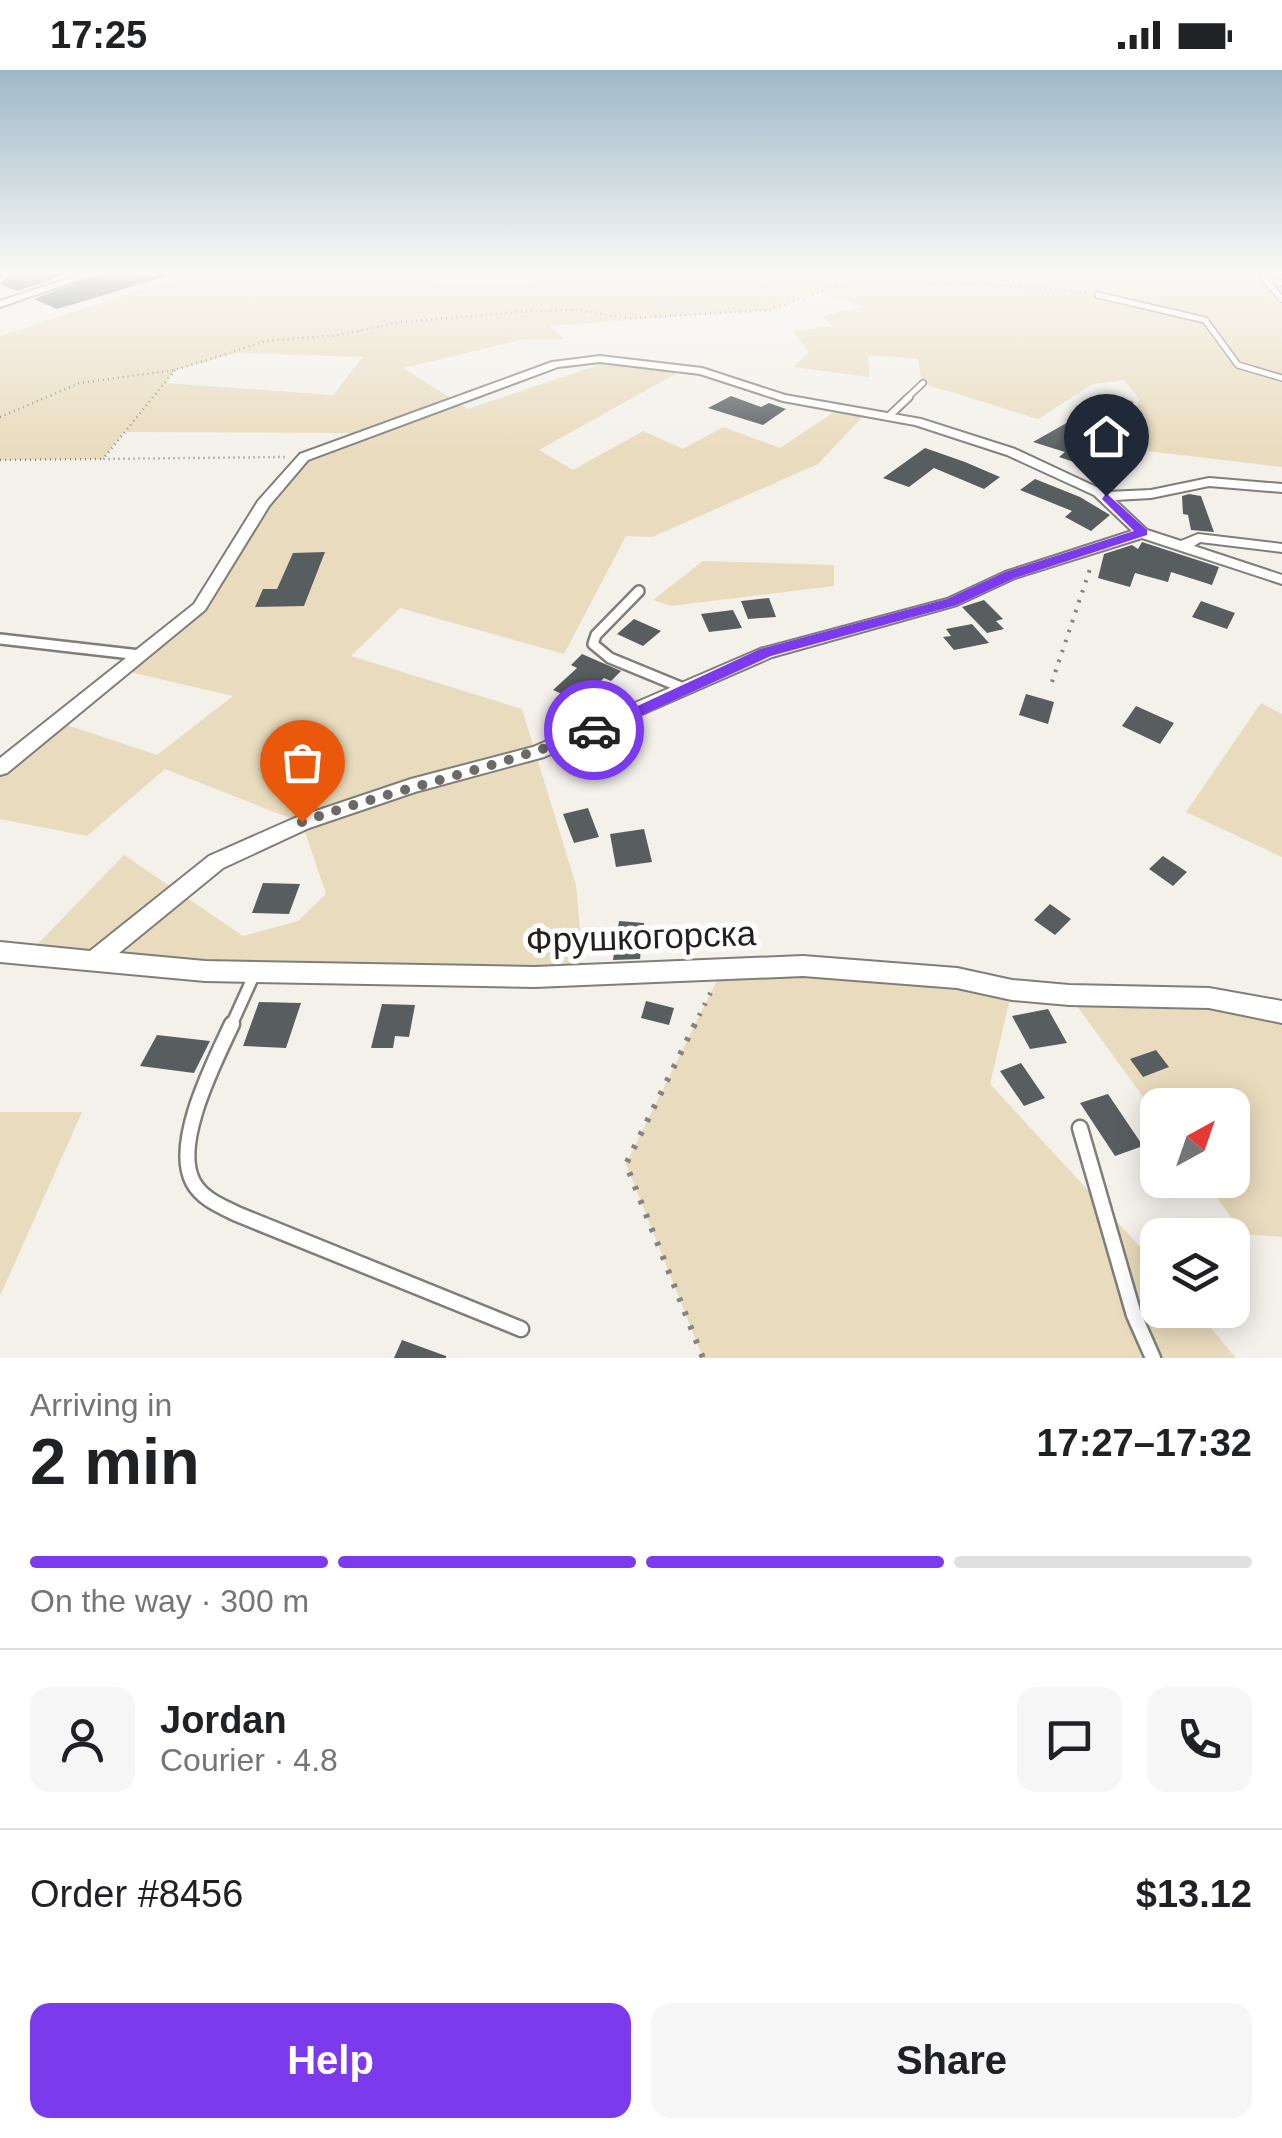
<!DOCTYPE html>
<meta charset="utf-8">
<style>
:root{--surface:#fff;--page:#f6f6f6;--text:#202124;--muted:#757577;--line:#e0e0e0;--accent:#7c3aed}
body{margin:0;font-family:Helvetica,sans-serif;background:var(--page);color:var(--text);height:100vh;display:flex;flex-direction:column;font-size:38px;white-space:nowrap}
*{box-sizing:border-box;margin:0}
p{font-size:32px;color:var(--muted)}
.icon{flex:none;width:55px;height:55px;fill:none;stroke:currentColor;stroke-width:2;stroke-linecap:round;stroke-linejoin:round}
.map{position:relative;height:1288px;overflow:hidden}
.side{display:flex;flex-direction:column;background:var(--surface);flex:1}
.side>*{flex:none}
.needle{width:65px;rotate:40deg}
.tools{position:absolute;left:1140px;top:1018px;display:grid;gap:20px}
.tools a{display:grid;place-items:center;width:110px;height:110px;border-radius:20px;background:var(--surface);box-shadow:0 5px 25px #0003;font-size:50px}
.pin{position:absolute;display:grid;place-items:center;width:85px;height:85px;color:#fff;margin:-102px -42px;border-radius:50% 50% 50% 0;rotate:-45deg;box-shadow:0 0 10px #0007}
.pin .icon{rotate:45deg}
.courier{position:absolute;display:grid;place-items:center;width:100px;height:100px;margin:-50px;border:8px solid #7c3aed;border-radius:50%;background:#fff;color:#222;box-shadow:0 2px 12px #0007}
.head em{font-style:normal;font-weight:600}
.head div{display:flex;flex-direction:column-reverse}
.head{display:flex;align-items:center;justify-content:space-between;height:170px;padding:0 30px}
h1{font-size:65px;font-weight:600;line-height:75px}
.bar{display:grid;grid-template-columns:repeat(4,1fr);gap:15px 10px;align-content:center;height:120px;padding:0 30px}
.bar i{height:12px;border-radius:8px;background:var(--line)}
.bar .on{background:var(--accent)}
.bar p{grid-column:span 4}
.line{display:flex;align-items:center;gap:25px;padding:0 30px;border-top:2px solid var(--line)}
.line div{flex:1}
.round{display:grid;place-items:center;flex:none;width:105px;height:105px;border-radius:20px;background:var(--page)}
.button{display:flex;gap:20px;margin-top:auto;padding:20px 30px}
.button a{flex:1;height:115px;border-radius:20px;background:var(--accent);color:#fff;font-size:40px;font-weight:600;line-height:115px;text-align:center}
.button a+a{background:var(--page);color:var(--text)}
.status{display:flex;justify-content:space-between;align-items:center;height:70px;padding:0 50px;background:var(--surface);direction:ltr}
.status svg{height:28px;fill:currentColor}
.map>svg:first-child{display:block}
.green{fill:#e9dbbd;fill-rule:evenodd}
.building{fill:#585d60}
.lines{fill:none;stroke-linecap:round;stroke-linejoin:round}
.service-far4-casing{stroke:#807e79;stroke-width:8}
.service-far3-casing{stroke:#807e79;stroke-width:10}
.service-far2-casing{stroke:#807e79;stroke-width:14}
.service-far1-casing{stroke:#807e79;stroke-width:15}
.service-casing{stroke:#807e79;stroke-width:19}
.minor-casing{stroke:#807e79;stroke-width:4}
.path-far3{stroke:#868480;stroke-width:2.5;stroke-dasharray:1 4;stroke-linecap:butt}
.path-far2{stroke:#868480;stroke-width:4;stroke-dasharray:2.5 8;stroke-linecap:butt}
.path-far1{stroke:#868480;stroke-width:5;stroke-dasharray:2.5 9;stroke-linecap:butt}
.path{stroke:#868480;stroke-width:6;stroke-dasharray:4 11;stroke-linecap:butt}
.service-far4{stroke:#fff;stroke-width:5}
.service-far3{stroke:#fff;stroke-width:6}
.service-far2{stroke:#fff;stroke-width:9}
.service-far1{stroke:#fff;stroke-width:10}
.service{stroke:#fff;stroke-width:14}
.minor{fill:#fff;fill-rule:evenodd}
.route{fill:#7c3aed}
.done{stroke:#6c6a66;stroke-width:10;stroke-dasharray:0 18}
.labels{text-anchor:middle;stroke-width:10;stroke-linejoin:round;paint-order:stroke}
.near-street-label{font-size:35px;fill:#22211f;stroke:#fff}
</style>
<div class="status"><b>17:25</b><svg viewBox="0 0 49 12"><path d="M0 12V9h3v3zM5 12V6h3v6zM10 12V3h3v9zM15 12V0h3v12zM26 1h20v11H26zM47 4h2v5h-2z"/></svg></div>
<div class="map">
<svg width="1282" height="1288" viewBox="0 0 1282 1288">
<rect width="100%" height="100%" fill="#f4f1eb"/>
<g class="green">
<path d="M233 202H436L439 213H532L534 202H1282V397L1129 379 1139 329 1124 310 1093 314 1038 349 922 313 918 289 868 285 869 307 793 297 809 282 793 261 833 256 822 246 863 237 819 221 770 240 549 256 564 269H525L403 298 468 339 614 290 686 298 539 380 573 400 643 361 683 379 723 357 780 378 837 340 866 343 818 394 652 467 626 466 564 584 400 538 351 586 522 639 576 815 584 905 351 903 30 882 124 785 243 866 298 851 326 824 302 753 165 699 87 766 0 749V698L55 651 157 685 233 626 121 600 200 537 263 434 304 387 360 363 124 362 103 389 0 390V266L183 206ZM237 283 362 287H363L333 325 166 313 175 300Z"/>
<polygon points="703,491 834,495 834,516 671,536 653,530"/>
<polygon points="1261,633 1282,644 1282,787 1186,742"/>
<polygon points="723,898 1012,920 990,1014 1157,1195 1158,1240 1196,1240 1236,1288 703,1288 626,1094"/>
<polygon points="1069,925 1282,942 1282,1167 1243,1164 1204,1110 1232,1110 1232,1035 1158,1035 1157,1046"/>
<polygon points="0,1042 82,1042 0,1226"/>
</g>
<g class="building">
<polygon points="12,202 74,202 17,221 0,214"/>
<polygon points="105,202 171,205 57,239 34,229"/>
<polygon points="731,326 761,337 769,333 786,339 763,355 708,338"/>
<polygon points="1114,326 1134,332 1079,367 1119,389 1104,402 1059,387 1065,382 1033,372"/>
<polygon points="925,378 965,392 1000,407 984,419 934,398 909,417 883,408"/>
<polygon points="1035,409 1080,427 1110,445 1091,461 1065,447 1072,441 1020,420"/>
<polygon points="1189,424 1201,426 1214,462 1191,460 1188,445 1183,444 1182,426"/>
<polygon points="1142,472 1219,497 1212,515 1171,502 1168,512 1135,503 1130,517 1098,508 1104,484 1132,475 1138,479"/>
<polygon points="325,482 304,536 255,537 263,519 277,519 293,483"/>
<polygon points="769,528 776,547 748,549 741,531"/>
<polygon points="984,530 1003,549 996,551 1004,559 987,563 962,537"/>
<polygon points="1201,531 1235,543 1227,559 1192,547"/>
<polygon points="733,540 742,558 709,562 701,544"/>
<polygon points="634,549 661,561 643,576 617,564"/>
<polygon points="972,554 989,573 954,580 943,567 951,566 946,559"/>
<polygon points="582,584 621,601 611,611 604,608 583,628 573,629 553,620 577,598 571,595"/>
<polygon points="1026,624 1054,632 1048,654 1019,645"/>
<polygon points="1136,636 1174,653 1160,674 1122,656"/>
<polygon points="602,672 614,693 584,702 572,681"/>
<polygon points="588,738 599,767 574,773 563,744"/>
<polygon points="644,759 652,792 616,797 610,764"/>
<polygon points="1163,786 1187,802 1173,816 1149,799"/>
<polygon points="263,813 300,814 289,844 252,843"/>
<polygon points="1050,834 1071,849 1055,865 1034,850"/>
<polygon points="619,851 644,853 640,889 613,890"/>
<polygon points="646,931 674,938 669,955 641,948"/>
<polygon points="259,932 301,933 286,978 243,976"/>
<polygon points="382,934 415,935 409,967 395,966 393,978 371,978"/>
<polygon points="1048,939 1067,973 1030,979 1012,946"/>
<polygon points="157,965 210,971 194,1003 140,996"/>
<polygon points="1156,980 1169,997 1143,1007 1130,989"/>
<polygon points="1021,993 1045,1028 1024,1036 1000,1001"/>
<polygon points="1108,1024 1143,1076 1115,1086 1080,1033"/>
<polygon points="402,1270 446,1286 446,1288 394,1288"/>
</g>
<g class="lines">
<g class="service-far4-casing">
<g id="service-far4">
<polyline points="1282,213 1263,207 1282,229"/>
<polyline points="1098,225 1205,250 1238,295 1282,308"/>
<polyline points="906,329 923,313"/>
</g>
</g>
<g class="service-far3-casing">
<polyline id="service-far3" points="889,346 909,327"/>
</g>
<g class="service-far2-casing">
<g id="service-far2">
<polyline points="639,521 596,565 593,574 610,588 683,618"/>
<polyline points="0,569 140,585"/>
</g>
</g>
<g class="service-far1-casing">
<polyline id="service-far1" points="231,956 254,905"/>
</g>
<g class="service-casing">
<g id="service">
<path d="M232 954C215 991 172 1073 193 1112 202 1129 221 1136 237 1144L521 1259"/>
<polyline points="1080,1058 1134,1245 1153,1288"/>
</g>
</g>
<g class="minor-casing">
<g id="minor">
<polygon points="0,202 5,202 0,206"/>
<polygon points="87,202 101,202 0,237 0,231"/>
<polygon points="600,286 702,298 785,325 921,349 1015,379 1107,422 1151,420 1209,408 1282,414 1282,422 1209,416 1151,428 1115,430 1147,460 1181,471 1198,464 1282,474 1282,482 1200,472 1194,476 1282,505 1282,514 1142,468 1015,508 957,535 772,587 544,687 415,722 309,758 223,798 119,883 205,891 535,897 803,886 957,898 1012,910 1069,915 1209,918 1282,931 1282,953 1209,938 1069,935 1012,930 957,918 803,906 535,917 205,911 0,892 0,872 90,881 209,786 295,748 411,709 533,677 760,579 947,529 1005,502 1132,461 1094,425 1007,385 915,355 783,331 700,304 600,292 558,297 308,390 269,436 205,540 7,703 0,705 0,688 194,534 258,431 300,384 552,292"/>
</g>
</g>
<g class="path-far3">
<polyline points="175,300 103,389 285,387"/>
<polyline points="0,347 80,313 175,300 266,271 338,265 402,252 531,241 578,240 629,248 770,240 850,212 993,214 1088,223"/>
<polyline points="0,390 103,389"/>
</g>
<polyline class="path-far2" points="1052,612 1092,493"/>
<polyline class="path-far1" points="694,956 713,918"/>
<polyline class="path" points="695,954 626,1094 703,1288"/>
<use href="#service-far4" class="service-far4"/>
<use href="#service-far3" class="service-far3"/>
<use href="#service-far2" class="service-far2"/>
<use href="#service-far1" class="service-far1"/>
<use href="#service" class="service"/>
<use href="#minor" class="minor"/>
</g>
<linearGradient id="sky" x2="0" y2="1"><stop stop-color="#9eb8c8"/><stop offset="0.53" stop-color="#faf9f6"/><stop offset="1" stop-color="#faf9f6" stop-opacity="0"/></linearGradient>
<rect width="1282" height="383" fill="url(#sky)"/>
<polygon class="route" points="1106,423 1147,460 1147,465 1015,508 957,535 771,586 600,664 586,660 760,579 947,529 1005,502 1134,461 1102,429"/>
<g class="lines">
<path class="done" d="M302 752C398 718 499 698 594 660"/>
</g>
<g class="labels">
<g class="near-street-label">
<text transform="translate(641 867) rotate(-2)" y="12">Фрушкогорска</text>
</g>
</g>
</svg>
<div class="tools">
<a><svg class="needle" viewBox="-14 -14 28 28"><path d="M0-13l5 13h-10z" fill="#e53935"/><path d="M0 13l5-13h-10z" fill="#757577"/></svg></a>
<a><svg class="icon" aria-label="layers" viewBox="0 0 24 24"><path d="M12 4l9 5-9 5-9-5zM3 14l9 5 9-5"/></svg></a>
</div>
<div class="pin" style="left:302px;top:752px;background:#ea580c"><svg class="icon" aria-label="bag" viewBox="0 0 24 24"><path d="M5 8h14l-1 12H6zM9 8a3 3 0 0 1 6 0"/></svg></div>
<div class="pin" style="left:1106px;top:426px;background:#1f2937"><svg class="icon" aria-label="home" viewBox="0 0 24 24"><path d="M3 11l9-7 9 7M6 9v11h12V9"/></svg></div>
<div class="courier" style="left:594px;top:660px"><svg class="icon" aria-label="car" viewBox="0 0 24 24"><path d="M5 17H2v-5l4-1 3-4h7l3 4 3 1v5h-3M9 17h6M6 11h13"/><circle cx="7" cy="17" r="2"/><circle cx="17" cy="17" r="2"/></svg></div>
</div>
<section class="side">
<div class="head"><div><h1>2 min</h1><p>Arriving in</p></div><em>17:27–17:32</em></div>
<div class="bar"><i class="on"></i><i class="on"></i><i class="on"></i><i></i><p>On the way · 300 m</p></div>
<div class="line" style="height:180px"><a class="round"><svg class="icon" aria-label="person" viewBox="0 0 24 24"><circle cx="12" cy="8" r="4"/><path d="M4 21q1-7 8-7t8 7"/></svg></a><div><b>Jordan</b><p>Courier · 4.8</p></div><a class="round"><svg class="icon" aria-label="chat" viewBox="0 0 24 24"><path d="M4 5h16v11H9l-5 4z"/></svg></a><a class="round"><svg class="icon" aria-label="phone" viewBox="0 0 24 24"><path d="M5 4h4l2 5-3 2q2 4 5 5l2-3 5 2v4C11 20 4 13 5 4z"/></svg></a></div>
<div class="line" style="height:130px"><div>Order #8456</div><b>$13.12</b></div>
<div class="button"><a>Help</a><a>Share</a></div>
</section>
